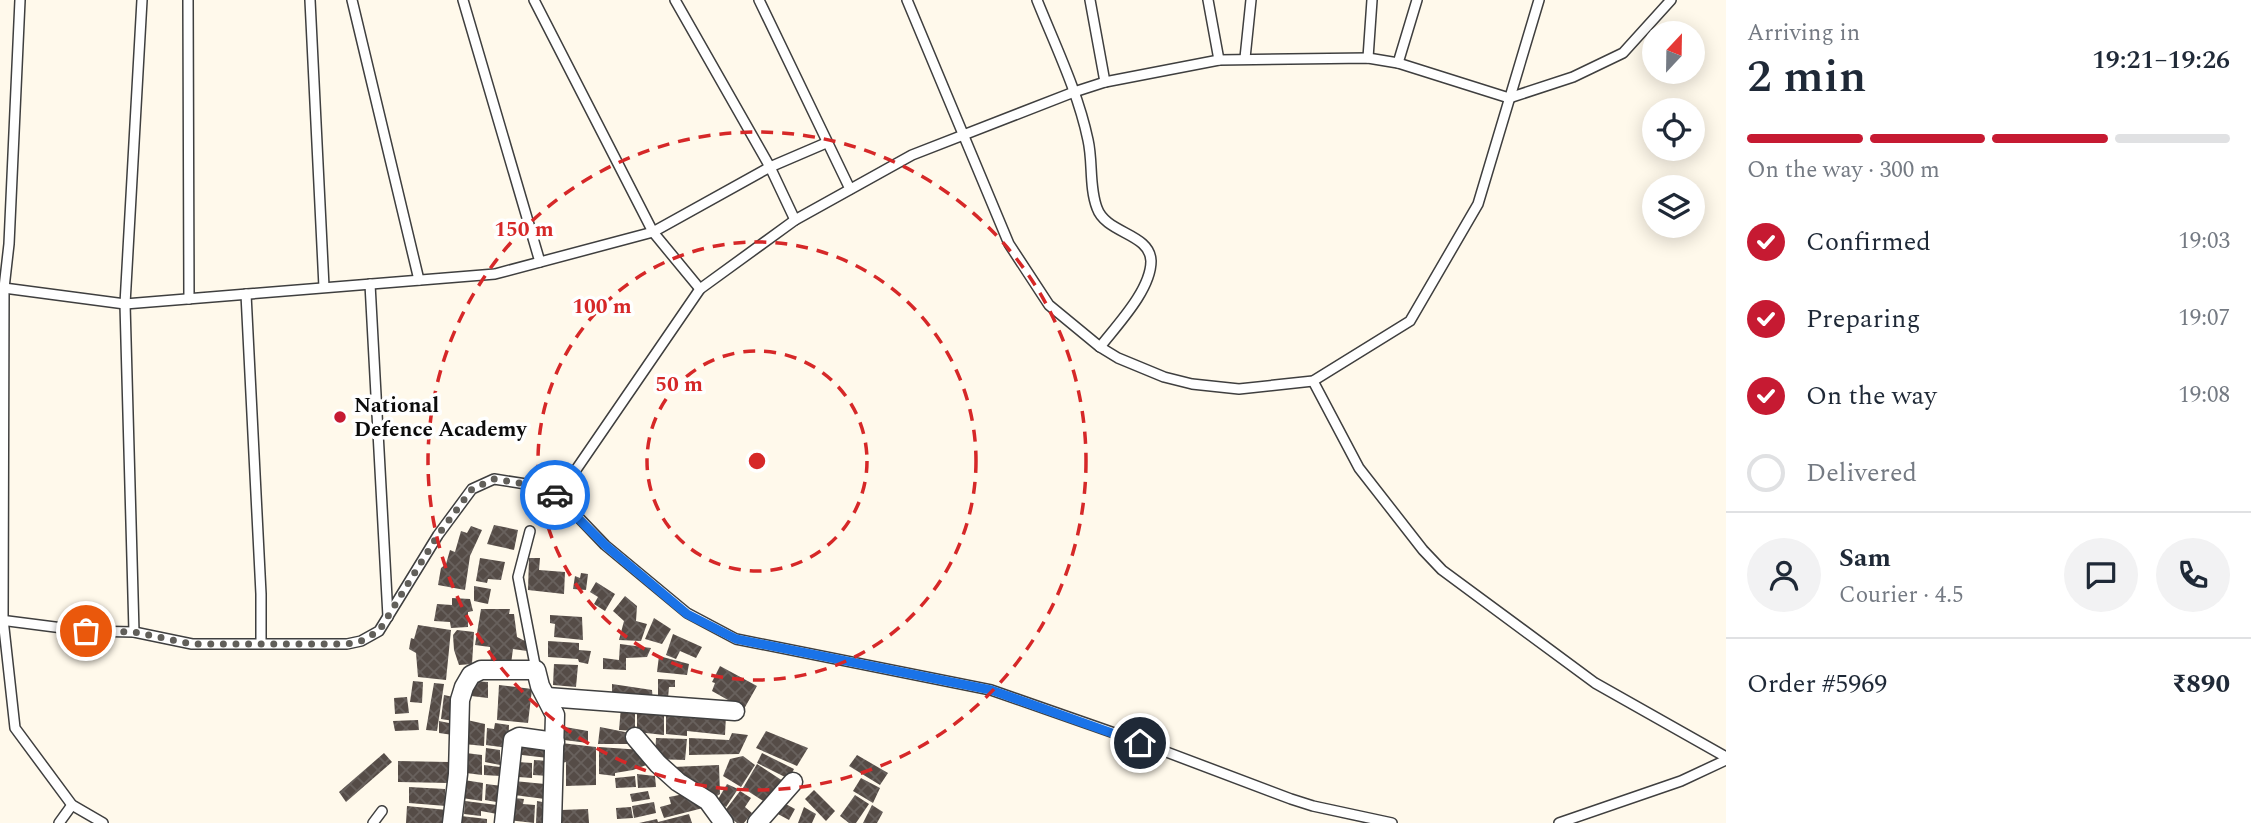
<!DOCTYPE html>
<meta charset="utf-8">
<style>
:root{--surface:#fff;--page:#f2f2f3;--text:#1f2937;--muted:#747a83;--line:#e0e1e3;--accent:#c61a32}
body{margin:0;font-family:Spectral,serif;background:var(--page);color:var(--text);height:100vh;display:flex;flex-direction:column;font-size:26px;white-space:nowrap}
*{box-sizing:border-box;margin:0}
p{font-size:23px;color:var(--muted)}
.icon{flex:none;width:38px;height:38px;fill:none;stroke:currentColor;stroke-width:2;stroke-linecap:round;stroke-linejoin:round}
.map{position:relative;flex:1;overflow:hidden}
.details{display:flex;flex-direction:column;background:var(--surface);width:525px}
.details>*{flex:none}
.needle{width:46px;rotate:22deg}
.buttons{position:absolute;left:1642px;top:21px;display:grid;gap:14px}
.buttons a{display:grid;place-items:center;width:63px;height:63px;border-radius:50%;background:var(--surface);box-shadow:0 4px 18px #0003;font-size:35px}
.pin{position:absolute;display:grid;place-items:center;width:60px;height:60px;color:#fff;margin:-30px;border:4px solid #fff;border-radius:50%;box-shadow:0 2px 7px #0007}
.courier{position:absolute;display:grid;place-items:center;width:70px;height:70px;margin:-35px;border:5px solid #1a73e8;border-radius:50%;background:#fff;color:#222;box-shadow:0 2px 9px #0007}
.summary em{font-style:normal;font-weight:600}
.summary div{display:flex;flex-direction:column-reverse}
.summary{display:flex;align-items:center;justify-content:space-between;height:119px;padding:0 21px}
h1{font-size:46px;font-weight:600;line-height:52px}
.bar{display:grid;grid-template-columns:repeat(4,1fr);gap:10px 7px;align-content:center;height:84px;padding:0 21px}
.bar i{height:9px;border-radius:5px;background:var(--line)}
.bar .current{background:var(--accent)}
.bar p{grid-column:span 4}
.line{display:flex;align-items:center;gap:18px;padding:0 21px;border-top:2px solid var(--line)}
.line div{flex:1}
.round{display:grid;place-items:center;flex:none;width:74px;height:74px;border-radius:37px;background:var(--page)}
ol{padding:0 21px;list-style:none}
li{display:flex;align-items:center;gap:21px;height:77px}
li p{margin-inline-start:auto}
li .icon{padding:7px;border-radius:50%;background:var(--accent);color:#fff;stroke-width:4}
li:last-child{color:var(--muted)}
li i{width:38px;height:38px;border:4px solid var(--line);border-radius:50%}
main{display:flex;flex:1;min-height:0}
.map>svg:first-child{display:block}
.building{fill:url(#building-cross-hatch)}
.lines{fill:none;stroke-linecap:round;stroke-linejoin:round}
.lane-casing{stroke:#3f3f3f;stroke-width:12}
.street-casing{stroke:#3f3f3f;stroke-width:21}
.lane{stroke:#fff;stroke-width:9}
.street{stroke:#fff;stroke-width:18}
.done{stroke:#615f5a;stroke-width:7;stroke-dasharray:0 12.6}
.route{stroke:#1a73e8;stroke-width:9}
.ring{fill:none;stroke:#d62828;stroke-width:3.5;stroke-dasharray:12 9}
.poi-dot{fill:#c61a32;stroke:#fff;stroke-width:2.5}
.labels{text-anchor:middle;stroke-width:7;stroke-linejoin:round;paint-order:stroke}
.poi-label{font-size:21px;font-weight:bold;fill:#0c0c0c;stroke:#fff;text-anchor:start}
.centre{fill:#d62828;stroke:#fff;stroke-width:3.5}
.ring-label{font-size:21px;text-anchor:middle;font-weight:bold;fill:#d62828;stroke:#fff;stroke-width:7;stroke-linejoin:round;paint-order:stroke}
</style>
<main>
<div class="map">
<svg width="1726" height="823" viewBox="0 0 1726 823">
<defs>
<pattern id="building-cross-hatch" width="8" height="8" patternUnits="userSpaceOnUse" patternTransform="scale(1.75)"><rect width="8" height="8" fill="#554c47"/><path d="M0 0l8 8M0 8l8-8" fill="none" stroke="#68615d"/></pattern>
</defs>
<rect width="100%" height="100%" fill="#fff9eb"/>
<g class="building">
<polygon points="494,525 518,530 514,550 487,544"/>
<polygon points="471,526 482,530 470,556 465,590 438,585 441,568 446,564 450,550 455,552 461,531 467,533"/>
<polygon points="480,558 505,562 501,580 488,579 487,583 476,581"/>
<polygon points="529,558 540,558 539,570 565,572 564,594 528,590"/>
<polygon points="581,573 588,574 586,590 573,589 575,576 580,578"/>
<polygon points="596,582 615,594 605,611 594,604 598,597 590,592"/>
<polygon points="474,586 491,589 488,604 474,601"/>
<polygon points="625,596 637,606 636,621 647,624 641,641 619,640 624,621 613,611"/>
<polygon points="452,598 470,599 473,611 468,612 468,627 451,628 450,622 434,621 437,604 452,605"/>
<polygon points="481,609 510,609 509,614 514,614 517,637 527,642 527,651 513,649 511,664 491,664 490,647 475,645"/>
<polygon points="550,615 582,617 583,640 554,637 555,624 550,623"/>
<polygon points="654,618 671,629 662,644 645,639"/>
<polygon points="418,625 451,630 446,680 418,677 416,653 409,649 411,638 414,639"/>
<polygon points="457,630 474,632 472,664 459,665 454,650 453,635"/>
<polygon points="673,634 702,647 696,658 680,651 676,659 666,655"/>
<polygon points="548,641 579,643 579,650 591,651 588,664 579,662 578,659 548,657"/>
<polygon points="620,644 651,648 647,657 626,658 626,670 603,669 603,658 619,660"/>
<polygon points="659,656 689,664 687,675 657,672"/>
<polygon points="554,664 578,665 576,687 553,685"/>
<polygon points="720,666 757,686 744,709 712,691 715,683 712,682"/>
<polygon points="658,679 675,680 675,687 669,687 668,698 658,700"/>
<polygon points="413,681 423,682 422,703 410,702"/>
<polygon points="472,681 488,682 488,698 471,696"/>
<polygon points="434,683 444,684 437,731 426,730"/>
<polygon points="612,684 652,690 653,702 612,700"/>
<polygon points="499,685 532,689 528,723 497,720"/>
<polygon points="444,695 458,698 454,721 441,719"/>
<polygon points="407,697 409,713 395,714 394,698"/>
<polygon points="621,707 635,708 635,731 619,730"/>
<polygon points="637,708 664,710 664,735 637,732"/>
<polygon points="666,713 726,715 725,735 687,731 687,736 666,734"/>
<polygon points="418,720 419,730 395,731 393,721"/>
<polygon points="467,720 485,724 484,746 464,744"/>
<polygon points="439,721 454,724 453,735 439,733"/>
<polygon points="495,723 509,725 508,748 486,745 487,728 494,729"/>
<polygon points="565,727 588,731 588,743 564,740"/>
<polygon points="600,727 630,733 630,744 598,744"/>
<polygon points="766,731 808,748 797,766 756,748"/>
<polygon points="732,733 748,735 739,754 689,755 689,738 729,740"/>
<polygon points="656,738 687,739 685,760 655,759"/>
<polygon points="522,742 548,745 548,758 522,755"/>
<polygon points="561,743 596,747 596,785 566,786 566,762 558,764"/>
<polygon points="599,747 642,750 649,764 633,770 615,773 615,776 599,774"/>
<polygon points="486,748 500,750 500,765 485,762"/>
<polygon points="384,753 392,762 346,802 339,792"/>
<polygon points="466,753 482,755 482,775 466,773"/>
<polygon points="762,753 794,769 789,779 757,763"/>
<polygon points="857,755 888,773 880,785 849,766"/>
<polygon points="743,756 755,765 741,787 723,776 730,759"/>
<polygon points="534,760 549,761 549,776 533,775"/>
<polygon points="398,761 449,762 449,783 398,782"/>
<polygon points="518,762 532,763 532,778 518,777"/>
<polygon points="757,764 783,781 768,804 743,788"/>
<polygon points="484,765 500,767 500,776 484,775"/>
<polygon points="719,765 720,794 714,798 684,783 673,767"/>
<polygon points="637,774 655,776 656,787 638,788"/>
<polygon points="635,776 636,787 616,788 615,778"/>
<polygon points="861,778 880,788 873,803 853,791"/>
<polygon points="464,780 483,783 482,801 462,798"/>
<polygon points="514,781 545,784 545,799 514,795"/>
<polygon points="486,784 502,786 502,803 485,800"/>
<polygon points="727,784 738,789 726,807 717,801"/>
<polygon points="409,787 445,789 446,806 409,803"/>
<polygon points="814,790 835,811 826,821 805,799"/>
<polygon points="648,791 650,799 632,802 630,794"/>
<polygon points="740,791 751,798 745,807 752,813 744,823 737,823 724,812"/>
<polygon points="689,793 693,803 701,801 703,808 664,818 660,807 671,804 669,797"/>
<polygon points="855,795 869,804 856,823 849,823 840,816"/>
<polygon points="514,798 524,799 523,804 535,805 534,823 508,820"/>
<polygon points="465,801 497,805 497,814 481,811 481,816 464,814"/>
<polygon points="537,801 548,803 548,823 536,823"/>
<polygon points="654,802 656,813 634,818 632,806"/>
<polygon points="782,802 795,809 789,820 776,813"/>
<polygon points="872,805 883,812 877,823 863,823"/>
<polygon points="407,806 447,810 447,823 406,823"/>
<polygon points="631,807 633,818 617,819 616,808"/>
<polygon points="804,807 816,814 812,823 798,823"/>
<polygon points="588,809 589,823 562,823 561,810"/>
<polygon points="689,814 692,823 639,823 657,819 658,822"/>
<polygon points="461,816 487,819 487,823 460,823"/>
</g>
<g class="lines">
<g class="lane-casing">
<g id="lane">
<polyline points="20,0 9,244 4,288 3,619 15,728 72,805 103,823"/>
<polyline points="188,0 189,299"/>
<polyline points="310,0 324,287"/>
<polyline points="352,0 419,280"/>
<polyline points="463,0 540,262"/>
<polyline points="534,0 653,232 700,289"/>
<polyline points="675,0 770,167 795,220"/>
<polyline points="759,0 850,189"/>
<polyline points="907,0 1009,244 1049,305 1100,347 1118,358 1164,377 1192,384 1239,389 1313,381 1410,321 1478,204 1539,0"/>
<path d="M1037 0C1055 45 1078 92 1088 140 1093 162 1089 187 1097 208 1106 234 1150 233 1151 261 1151 290 1117 325 1100 347"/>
<polyline points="1090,0 1105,82"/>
<polyline points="1208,0 1219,60"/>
<polyline points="1245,58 1251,0"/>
<polyline points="1368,58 1372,0"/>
<polyline points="1398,63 1417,0"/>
<polyline points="370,284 388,617"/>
<polyline points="4,288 125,304 495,274 653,232 770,167 826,143"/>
<polyline points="246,294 261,594 261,642"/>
<polyline points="1313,381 1359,468 1423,550 1442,570 1595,683 1726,757"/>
<polyline points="558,496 700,289 795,220 912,155 1074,92 1105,82 1219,60 1368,58 1398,63 1509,98 1573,77 1623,53 1671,0"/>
<polyline points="530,531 518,577 536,670"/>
<polyline points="0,620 86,631 134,632 192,644 347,644 361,641 379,631 438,535 472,489 494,479 526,484 558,496 605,545 687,613 736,639 991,690 1140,742 1291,799 1313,806 1392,823"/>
<polyline points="134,632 125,304 142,0"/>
<polyline points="59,823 72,805"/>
<polyline points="373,823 382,811"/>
<polyline points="1559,823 1681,781 1726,760"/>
</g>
</g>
<g class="street-casing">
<g id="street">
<polyline points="547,697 735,711"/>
<polyline points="635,737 658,764 678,782 708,801 724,823"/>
<polyline points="452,823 458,774 460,700 464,687 471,675 481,670 536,670 540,686 555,715 552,823"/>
<polyline points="504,823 513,740 519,737 555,742"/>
<polyline points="757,823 793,782"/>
</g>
</g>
<use href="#lane" class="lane"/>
<use href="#street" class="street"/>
</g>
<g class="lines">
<polyline class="done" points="86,631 134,632 192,644 347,644 361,641 379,631 438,535 472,489 494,479 526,484 555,495"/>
<polyline class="route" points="555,495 605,545 687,614 736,639 991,690 1140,743"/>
</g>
<g class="ring">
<circle cx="757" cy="461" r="110"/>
<circle cx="757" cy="461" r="219"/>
<circle cx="757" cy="461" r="329"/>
</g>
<circle class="poi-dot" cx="340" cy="417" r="7"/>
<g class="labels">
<g class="poi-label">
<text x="354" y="412">National<tspan x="354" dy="24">Defence Academy</tspan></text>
</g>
</g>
<circle cx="757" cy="461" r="10" class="centre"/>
<g class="ring-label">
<text x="524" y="236">150 m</text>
<text x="602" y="313">100 m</text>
<text x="679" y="391">50 m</text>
</g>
</svg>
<div class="buttons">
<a><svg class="needle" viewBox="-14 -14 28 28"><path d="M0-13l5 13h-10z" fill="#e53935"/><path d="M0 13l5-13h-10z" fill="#747a83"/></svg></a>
<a><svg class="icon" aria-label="locate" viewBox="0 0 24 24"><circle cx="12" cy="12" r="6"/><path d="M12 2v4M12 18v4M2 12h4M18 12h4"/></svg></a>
<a><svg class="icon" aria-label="layers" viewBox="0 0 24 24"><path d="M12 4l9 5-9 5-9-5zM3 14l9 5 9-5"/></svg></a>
</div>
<div class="pin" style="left:86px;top:631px;background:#ea580c"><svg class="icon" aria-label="bag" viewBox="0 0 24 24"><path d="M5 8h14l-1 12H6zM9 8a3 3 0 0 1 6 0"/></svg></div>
<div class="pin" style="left:1140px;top:743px;background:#1f2937"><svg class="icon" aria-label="home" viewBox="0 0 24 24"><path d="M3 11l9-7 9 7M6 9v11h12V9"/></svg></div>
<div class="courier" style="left:555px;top:495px"><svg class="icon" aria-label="car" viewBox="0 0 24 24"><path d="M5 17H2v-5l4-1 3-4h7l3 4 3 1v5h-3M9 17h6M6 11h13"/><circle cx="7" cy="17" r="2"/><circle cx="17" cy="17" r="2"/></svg></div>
</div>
<section class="details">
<div class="summary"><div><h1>2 min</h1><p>Arriving in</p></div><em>19:21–19:26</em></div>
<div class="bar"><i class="current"></i><i class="current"></i><i class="current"></i><i></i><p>On the way · 300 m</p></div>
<ol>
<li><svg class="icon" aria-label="check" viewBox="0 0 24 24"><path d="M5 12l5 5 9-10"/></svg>Confirmed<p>19:03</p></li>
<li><svg class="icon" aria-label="check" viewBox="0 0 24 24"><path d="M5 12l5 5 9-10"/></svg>Preparing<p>19:07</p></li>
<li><svg class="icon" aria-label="check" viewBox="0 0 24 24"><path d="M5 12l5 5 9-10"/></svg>On the way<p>19:08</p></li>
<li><i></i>Delivered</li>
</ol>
<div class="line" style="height:126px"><a class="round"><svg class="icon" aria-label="person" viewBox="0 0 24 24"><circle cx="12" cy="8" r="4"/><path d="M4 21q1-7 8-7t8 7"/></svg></a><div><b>Sam</b><p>Courier · 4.5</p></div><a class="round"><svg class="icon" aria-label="chat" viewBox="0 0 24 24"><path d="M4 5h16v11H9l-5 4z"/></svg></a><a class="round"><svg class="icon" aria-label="phone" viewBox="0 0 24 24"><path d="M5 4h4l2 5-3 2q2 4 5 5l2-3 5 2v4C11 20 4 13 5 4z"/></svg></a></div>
<div class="line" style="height:91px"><div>Order #5969</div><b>₹890</b></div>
</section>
</main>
